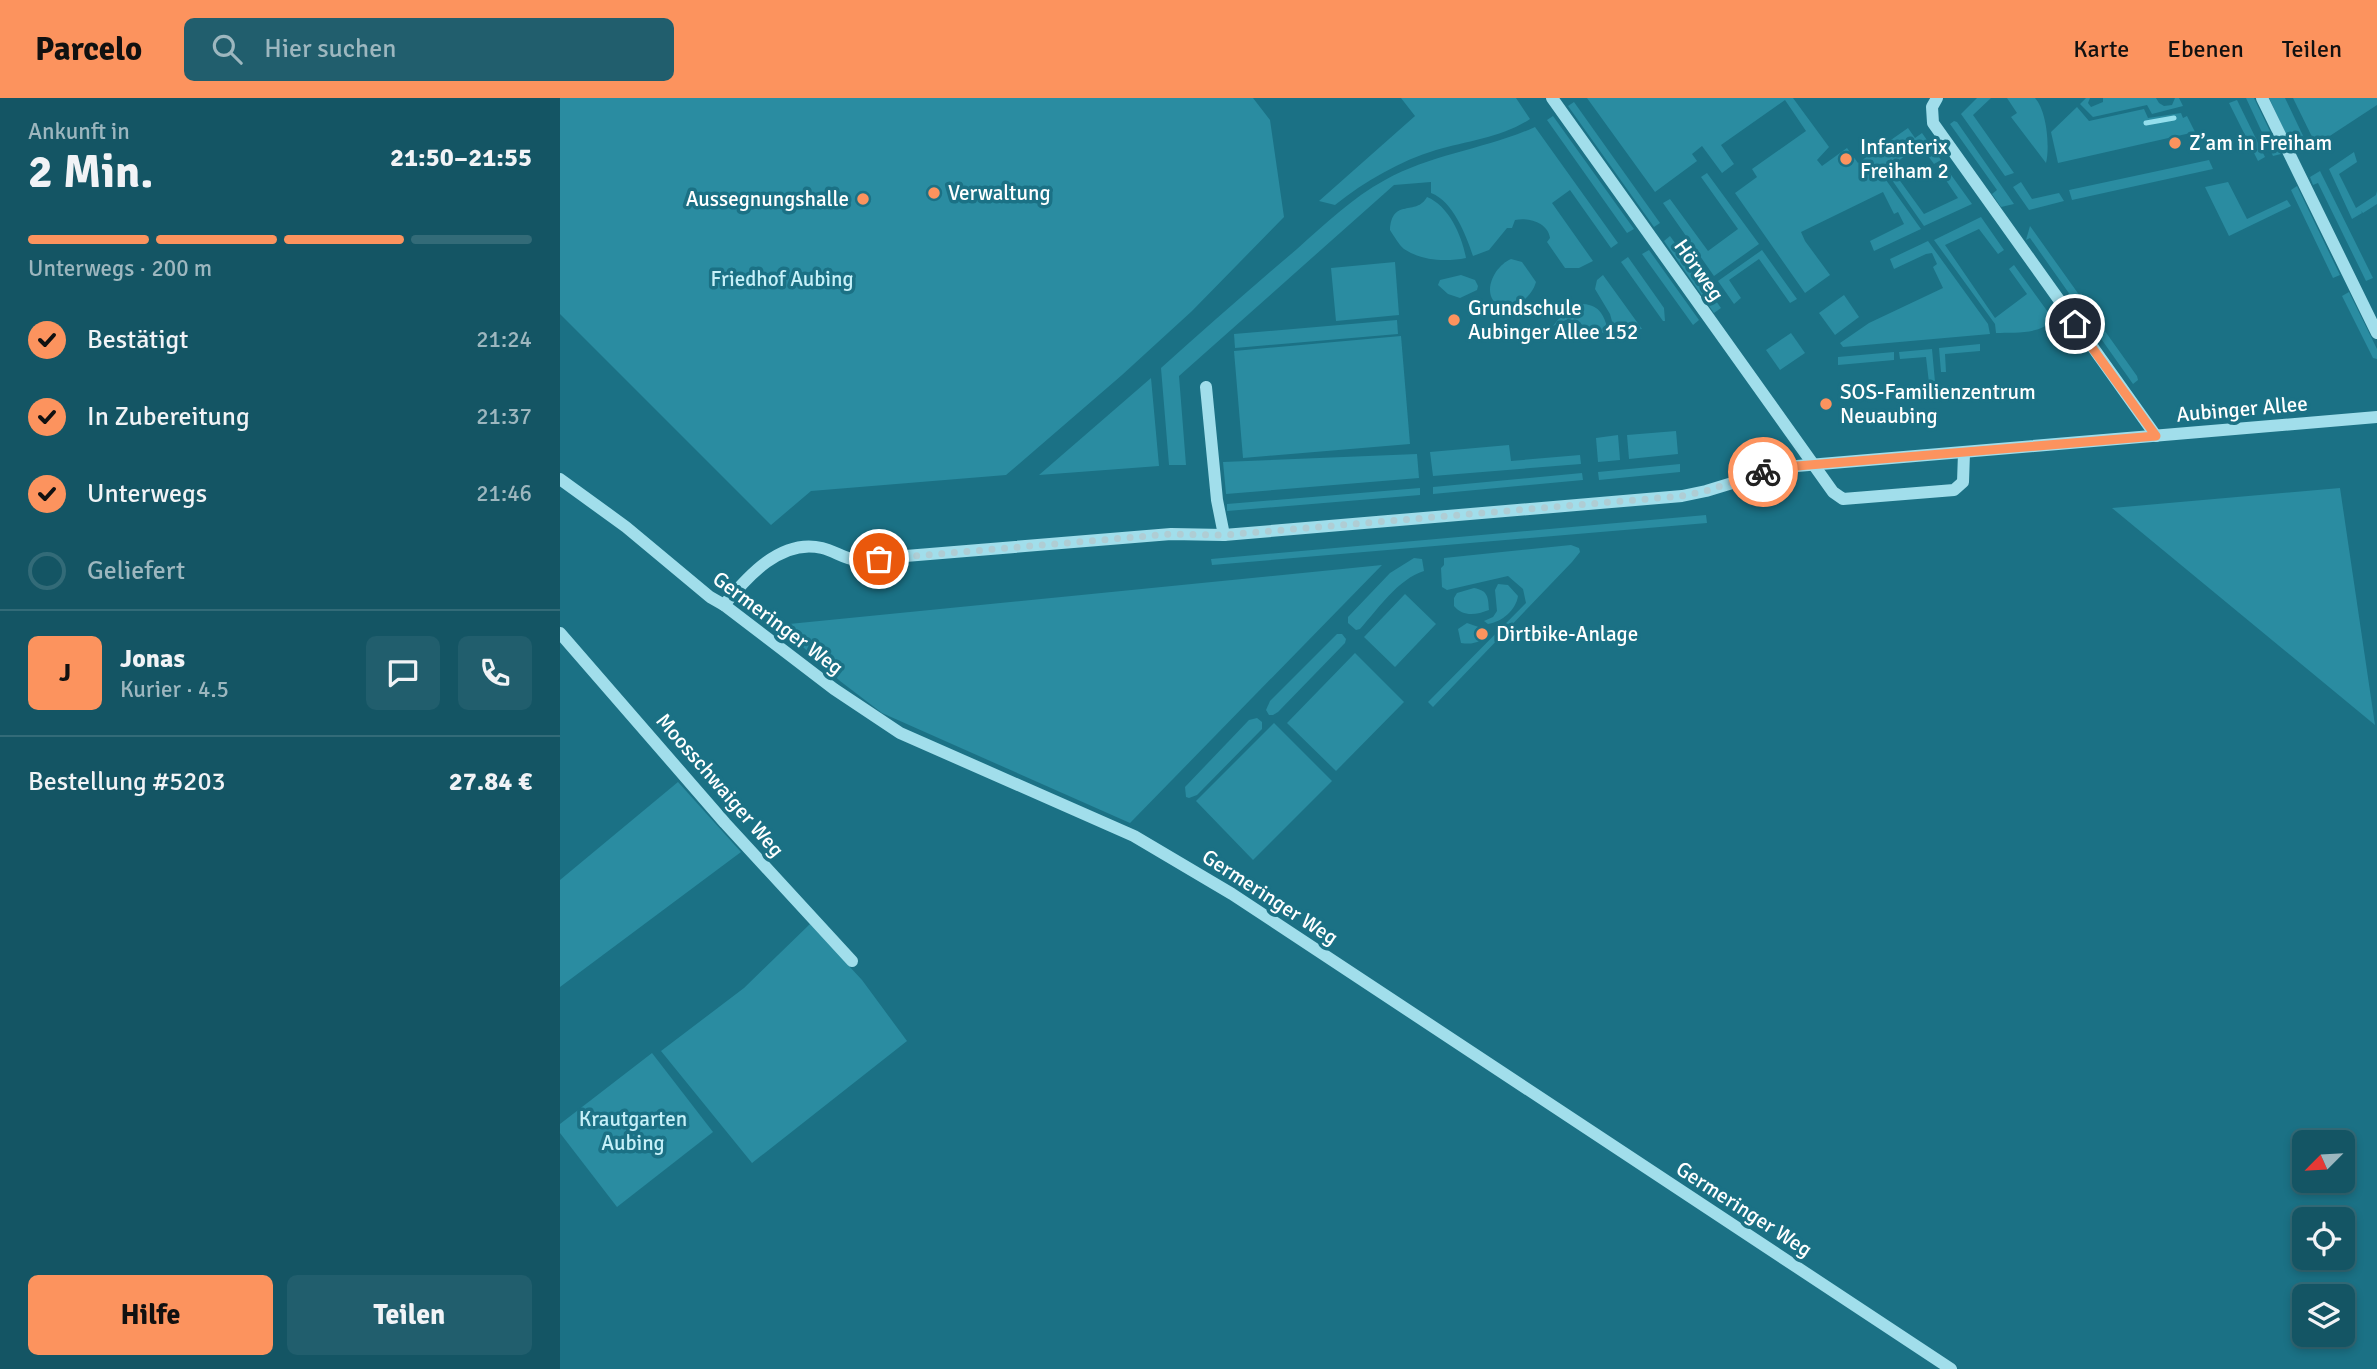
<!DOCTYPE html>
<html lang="de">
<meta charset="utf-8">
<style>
:root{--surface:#145564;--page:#215e6d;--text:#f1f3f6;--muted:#9db7bf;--line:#336b78;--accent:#fc935e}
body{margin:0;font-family:Signika,sans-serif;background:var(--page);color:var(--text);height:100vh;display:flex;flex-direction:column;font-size:26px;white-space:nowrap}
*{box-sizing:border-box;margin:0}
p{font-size:23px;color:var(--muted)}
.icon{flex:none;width:38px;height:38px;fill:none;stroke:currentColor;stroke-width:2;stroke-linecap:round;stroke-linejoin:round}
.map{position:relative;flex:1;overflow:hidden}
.sheet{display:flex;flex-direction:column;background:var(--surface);width:560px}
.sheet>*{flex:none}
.needle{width:46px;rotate:246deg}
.controls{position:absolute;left:1732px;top:1032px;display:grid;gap:14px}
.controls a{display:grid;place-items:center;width:63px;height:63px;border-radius:10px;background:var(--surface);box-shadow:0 4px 10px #0003,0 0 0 2px var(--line);font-size:35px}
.pin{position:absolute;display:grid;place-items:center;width:60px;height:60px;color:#fff;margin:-30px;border:4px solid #fff;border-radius:50%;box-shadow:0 2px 7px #0007}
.courier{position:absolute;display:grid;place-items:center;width:70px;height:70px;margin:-35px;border:5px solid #fc935e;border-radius:50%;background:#fff;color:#222;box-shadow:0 2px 9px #0007}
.head em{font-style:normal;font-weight:800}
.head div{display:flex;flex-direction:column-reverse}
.head{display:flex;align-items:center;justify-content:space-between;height:119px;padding:0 28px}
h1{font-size:46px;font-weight:800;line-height:52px}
.bar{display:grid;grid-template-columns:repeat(4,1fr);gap:10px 7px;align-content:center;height:84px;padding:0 28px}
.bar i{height:9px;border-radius:5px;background:var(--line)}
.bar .active{background:var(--accent)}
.bar p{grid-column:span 4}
.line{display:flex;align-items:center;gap:18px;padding:0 28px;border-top:2px solid var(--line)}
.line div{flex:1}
.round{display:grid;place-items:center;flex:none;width:74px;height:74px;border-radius:10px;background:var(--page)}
ol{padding:0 28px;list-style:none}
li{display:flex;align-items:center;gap:21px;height:77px}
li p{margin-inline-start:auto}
li .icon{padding:7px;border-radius:50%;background:var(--accent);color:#111;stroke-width:4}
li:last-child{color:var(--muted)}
li i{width:38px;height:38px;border:4px solid var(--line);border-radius:50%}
.primary-button{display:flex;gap:14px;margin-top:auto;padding:14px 28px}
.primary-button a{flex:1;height:80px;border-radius:10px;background:var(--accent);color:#111;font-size:28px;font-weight:800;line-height:80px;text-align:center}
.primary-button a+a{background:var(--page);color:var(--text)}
header{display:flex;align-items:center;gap:42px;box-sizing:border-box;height:98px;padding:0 35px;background:var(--accent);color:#111}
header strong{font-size:33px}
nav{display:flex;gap:38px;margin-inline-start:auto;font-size:24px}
.search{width:490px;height:63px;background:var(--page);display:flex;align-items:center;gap:18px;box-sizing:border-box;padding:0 24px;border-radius:10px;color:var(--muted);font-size:26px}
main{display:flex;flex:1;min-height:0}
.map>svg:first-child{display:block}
.green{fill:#2a8ca1}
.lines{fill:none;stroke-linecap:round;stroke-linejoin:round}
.stream{stroke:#94dfed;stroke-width:5}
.minor{stroke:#a1deeb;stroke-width:12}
.done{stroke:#afcdd4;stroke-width:7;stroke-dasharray:0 12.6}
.route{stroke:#fc935e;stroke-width:9}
.poi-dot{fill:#fc935e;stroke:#1b7185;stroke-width:2.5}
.labels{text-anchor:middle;stroke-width:7;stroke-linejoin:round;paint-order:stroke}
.poi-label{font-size:21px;fill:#fff;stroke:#1b7185;text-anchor:start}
.street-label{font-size:21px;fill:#fff;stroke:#1b7185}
.park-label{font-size:21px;fill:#c6f0f8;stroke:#1b7185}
</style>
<header>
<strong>Parcelo</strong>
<div class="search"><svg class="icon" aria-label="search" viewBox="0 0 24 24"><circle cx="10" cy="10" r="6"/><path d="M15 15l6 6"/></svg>Hier suchen</div>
<nav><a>Karte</a><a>Ebenen</a><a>Teilen</a></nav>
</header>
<main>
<section class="sheet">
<div class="head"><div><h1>2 Min.</h1><p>Ankunft in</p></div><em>21:50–21:55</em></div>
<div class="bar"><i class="active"></i><i class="active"></i><i class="active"></i><i></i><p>Unterwegs · 200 m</p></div>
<ol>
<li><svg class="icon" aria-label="check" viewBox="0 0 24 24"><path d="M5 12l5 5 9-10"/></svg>Bestätigt<p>21:24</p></li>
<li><svg class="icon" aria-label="check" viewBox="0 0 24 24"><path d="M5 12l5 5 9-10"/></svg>In Zubereitung<p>21:37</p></li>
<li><svg class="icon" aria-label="check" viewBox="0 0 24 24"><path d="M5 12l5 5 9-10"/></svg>Unterwegs<p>21:46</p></li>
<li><i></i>Geliefert</li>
</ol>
<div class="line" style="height:126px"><b class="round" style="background:var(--accent);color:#111">J</b><div><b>Jonas</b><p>Kurier · 4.5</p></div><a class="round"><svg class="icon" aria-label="chat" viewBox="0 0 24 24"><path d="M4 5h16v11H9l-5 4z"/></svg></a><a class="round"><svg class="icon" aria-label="phone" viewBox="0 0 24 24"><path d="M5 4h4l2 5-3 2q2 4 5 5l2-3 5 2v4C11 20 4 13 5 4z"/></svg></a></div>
<div class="line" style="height:91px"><div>Bestellung #5203</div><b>27.84 €</b></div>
<div class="primary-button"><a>Hilfe</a><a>Teilen</a></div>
</section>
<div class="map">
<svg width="1817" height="1271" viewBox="0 0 1817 1271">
<rect width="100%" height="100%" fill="#1b7185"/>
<g class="green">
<polygon points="0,0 693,0 710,22 724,119 632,213 562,277 446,377 251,393 211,427 0,216"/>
<path d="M841 0H956L970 21C943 39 907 43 876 52 840 63 805 83 775 107L759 103 855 18Z"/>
<polygon points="1027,0 1233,0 1269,49 1257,62 1262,68 1287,50 1298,65 1348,30 1355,40 1362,35 1381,62 1374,66 1360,47 1330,69 1364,116 1398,100 1383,78 1389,74 1412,106 1364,128 1325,72 1321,75 1361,131 1314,153 1310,143 1344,126 1338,114 1334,116 1323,94 1241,134 1245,143 1270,177 1245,195 1175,95 1197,79 1192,71 1246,33 1225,2 1161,47 1174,66 1162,75 1142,48 1132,56 1137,63 1095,94"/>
<polygon points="1417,0 1431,0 1413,17 1454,75 1445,78 1401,16"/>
<path d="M1447 0H1475C1487 13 1490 49 1486 65L1451 19 1457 15Z"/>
<polygon points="1526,0 1530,0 1528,5 1531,9 1543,4 1543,0 1596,0 1599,5 1604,8 1612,7 1615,0 1619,0 1623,8 1592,16 1587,7 1533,19 1520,6"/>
<polygon points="1686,0 1694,0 1721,56 1713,58"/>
<polygon points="1709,0 1725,0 1746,44 1733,51"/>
<polygon points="1733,0 1817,0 1817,7 1756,47"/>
<polygon points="1677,2 1705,59 1698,63 1669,5"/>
<polygon points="1014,4 1100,125 1094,129 1008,8"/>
<polygon points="1517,9 1529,23 1584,11 1588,20 1621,15 1623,20 1627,18 1635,34 1498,65 1491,34"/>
<polygon points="993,18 1074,131 1067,135 987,22"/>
<polygon points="1394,23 1397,24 1454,106 1441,109 1432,96 1437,92 1390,26"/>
<path d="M975 29 1058 145 1051 150 1010 92 992 105 1033 163 1019 170H1005L987 144 990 140C988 125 969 119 955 122L952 130H947L929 152 913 158C906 137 893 103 871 95V84L834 87 619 278 626 367H609L601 270C646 230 691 190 737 151 765 126 792 100 825 82 872 56 926 51 975 29Z"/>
<polygon points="1794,54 1797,64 1779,76 1796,110 1816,97 1817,93 1817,106 1803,115 1801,113 1802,115 1792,121 1769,71"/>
<polygon points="1649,62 1653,71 1512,102 1509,92"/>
<polygon points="1760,73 1813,180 1806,183 1758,85 1753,87 1750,79"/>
<polygon points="1147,75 1199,146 1154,178 1103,105 1110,101 1148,153 1178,131 1141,79"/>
<polygon points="1461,84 1472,101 1499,95 1504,103 1469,112 1453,89"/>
<polygon points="1668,84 1687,121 1727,102 1731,108 1669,138 1645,89"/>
<polygon points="1737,88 1780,177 1773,180 1731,92"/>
<path d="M867 99C889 108 902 138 906 160 886 164 862 163 844 151 839 147 834 138 830 132 832 99 856 119 867 99Z"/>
<path d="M1421 119 1444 152 1438 156 1419 131 1385 147 1435 220 1467 196 1449 171 1454 167 1493 221C1482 237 1454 234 1436 235L1435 226 1374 142Z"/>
<polygon points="1470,128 1577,278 1578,282 1573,286 1470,140 1466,142"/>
<polygon points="1110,138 1161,210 1154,215 1104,143"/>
<polygon points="1368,143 1428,226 1430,236 1283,249 1280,245 1309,225 1383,190 1373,169 1377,166 1372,155 1366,156 1334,171 1330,161"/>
<polygon points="1089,152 1139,222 1133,227 1082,156"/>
<polygon points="1202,152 1237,201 1230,205 1199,161 1169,182 1181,200 1174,206 1158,183"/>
<polygon points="1068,159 1104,210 1105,223 1103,223 1061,164"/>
<path d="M951 161 962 164 976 184C972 198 959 208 945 210 918 202 932 169 951 161Z"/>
<polygon points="835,164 839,217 776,223 771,170"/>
<polygon points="901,177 915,182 918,188 917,192 900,200 888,196 878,187 880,182"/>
<polygon points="1043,177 1082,231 1055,234 1050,216 1035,191 1037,182"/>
<polygon points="1789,194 1817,251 1817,261 1813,260 1782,198"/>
<polygon points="1284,197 1299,219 1275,237 1259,215"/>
<path d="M1023 206C1041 207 1044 219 1049 234L1028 236 1020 224 1008 221 993 228 1005 213Z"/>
<polygon points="837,222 838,236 675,250 674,236"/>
<polygon points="1231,235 1245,255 1220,272 1206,252"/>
<polygon points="841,238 850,346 683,360 674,253"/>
<polygon points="1420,246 1420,253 1385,256 1386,274 1381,274 1379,250"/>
<polygon points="1372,251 1375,284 1369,285 1366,259 1340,261 1339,254"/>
<polygon points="1334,254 1334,262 1278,267 1278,259"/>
<polygon points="591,280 599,368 479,377"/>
<polygon points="1116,333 1118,356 1069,361 1067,337"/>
<polygon points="1058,337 1060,362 1038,364 1036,340"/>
<polygon points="949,347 951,363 1020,357 1021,366 873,378 870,354"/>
<polygon points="857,356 859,380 666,396 663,364"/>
<polygon points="1120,366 1120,374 1039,382 1038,374"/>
<polygon points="1022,375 1023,382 873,396 873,389"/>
<polygon points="860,390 860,397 667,413 667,406"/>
<polygon points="1780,390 1815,627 1552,410"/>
<polygon points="1146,417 1147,425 652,467 651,461"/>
<polygon points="1011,447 1019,450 1020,454 1012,464 873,609 868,604 966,505 963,491 948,478 887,492 882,489 881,470 884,467 884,460"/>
<path d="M854 460 862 461 864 473C838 481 818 511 800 531L796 532 788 525V519L830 475Z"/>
<polygon points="822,467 570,725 322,615 280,583 219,527"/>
<path d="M938 486 948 487 958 498C956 512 942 524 928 526L924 523 933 519 937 513 935 492Z"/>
<path d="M914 490C928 493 928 498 929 512 916 517 903 519 894 508V500L897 495Z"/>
<polygon points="845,496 876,526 835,569 804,539"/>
<path d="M907 525 930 533C922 544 914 547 901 545L898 531Z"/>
<polygon points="777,536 782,536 786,541 785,545 718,614 713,617 709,617 706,612 710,603"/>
<polygon points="795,555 844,604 776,673 727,625"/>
<polygon points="697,620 702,624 702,631 637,697 629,700 626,699 625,689 689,622"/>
<polygon points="714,625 772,683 693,762 636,703"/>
<polygon points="118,684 181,754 0,889 0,782"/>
<polygon points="250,826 302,882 347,943 192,1065 101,953 184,890"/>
<polygon points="92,955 153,1034 57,1109 0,1035 0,1026"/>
</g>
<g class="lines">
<polyline class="stream" points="1586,25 1614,20"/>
<g class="minor">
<polyline points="992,0 1273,394 1283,401 1394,392 1403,384 1404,355"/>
<polyline points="1377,0 1372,9 1373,25 1596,338"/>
<polyline points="1702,0 1817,235"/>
<polyline points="646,289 657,402 664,437"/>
<polyline points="0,381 66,429 150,499 164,507 274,591 340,635 574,738 672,796 1391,1271"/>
<path d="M164 507C187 479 221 440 262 450 275 453 284 461 297 462L611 436 664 437 1122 398 1146 393 1225 369 1817 319"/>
<polyline points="0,535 165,725 292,863"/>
</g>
</g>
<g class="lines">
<polyline class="done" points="319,461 611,436 664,437 1122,398 1146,393 1203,374"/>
<polyline class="route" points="1203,374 1225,369 1596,338 1515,226"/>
</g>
<g class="poi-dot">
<circle cx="1615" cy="45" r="7"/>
<circle cx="1286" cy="61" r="7"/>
<circle cx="374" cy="95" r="7"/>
<circle cx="303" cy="101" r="7"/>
<circle cx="894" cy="222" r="7"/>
<circle cx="1266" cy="306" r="7"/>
<circle cx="922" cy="536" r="7"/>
</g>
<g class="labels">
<g class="poi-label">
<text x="1629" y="52">Z’am in Freiham</text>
<text x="1300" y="56">Infanterix<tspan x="1300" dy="24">Freiham 2</tspan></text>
<text x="388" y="102">Verwaltung</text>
<text x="289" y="108" text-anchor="end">Aussegnungshalle</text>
<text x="908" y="217">Grundschule<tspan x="908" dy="24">Aubinger Allee 152</tspan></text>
<text x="1280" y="301">SOS-Familienzentrum<tspan x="1280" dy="24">Neuaubing</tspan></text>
<text x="936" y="543">Dirtbike-Anlage</text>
</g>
<g class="street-label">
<text transform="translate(1139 172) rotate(55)" y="7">Hörweg</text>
<text transform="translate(1682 311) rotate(-5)" y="7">Aubinger Allee</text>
<text transform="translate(218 525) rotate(37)" y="7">Germeringer Weg</text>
<text transform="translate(160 687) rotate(49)" y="7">Moosschwaiger Weg</text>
<text transform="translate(710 799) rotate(33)" y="7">Germeringer Weg</text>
<text transform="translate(1184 1111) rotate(33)" y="7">Germeringer Weg</text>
</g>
<g class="park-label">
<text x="222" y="188">Friedhof Aubing</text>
<text x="73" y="1028">Krautgarten<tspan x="73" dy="24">Aubing</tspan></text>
</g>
</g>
</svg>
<div class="controls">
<a><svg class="needle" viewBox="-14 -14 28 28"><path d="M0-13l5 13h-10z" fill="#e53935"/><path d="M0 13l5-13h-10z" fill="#9db7bf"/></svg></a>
<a><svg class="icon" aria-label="locate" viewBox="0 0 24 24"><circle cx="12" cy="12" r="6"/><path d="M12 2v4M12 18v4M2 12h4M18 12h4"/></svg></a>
<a><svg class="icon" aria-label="layers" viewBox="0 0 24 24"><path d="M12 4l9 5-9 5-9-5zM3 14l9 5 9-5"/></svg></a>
</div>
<div class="pin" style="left:319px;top:461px;background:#ea580c"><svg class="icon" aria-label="bag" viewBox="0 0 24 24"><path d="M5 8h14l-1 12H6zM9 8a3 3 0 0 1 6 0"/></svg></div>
<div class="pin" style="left:1515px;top:226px;background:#1f2937"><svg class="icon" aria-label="home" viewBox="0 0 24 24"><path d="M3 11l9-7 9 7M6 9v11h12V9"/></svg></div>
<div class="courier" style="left:1203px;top:374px"><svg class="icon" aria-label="bike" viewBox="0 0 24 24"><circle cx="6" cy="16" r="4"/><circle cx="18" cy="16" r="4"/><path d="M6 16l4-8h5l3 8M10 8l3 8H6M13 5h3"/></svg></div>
</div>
</main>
